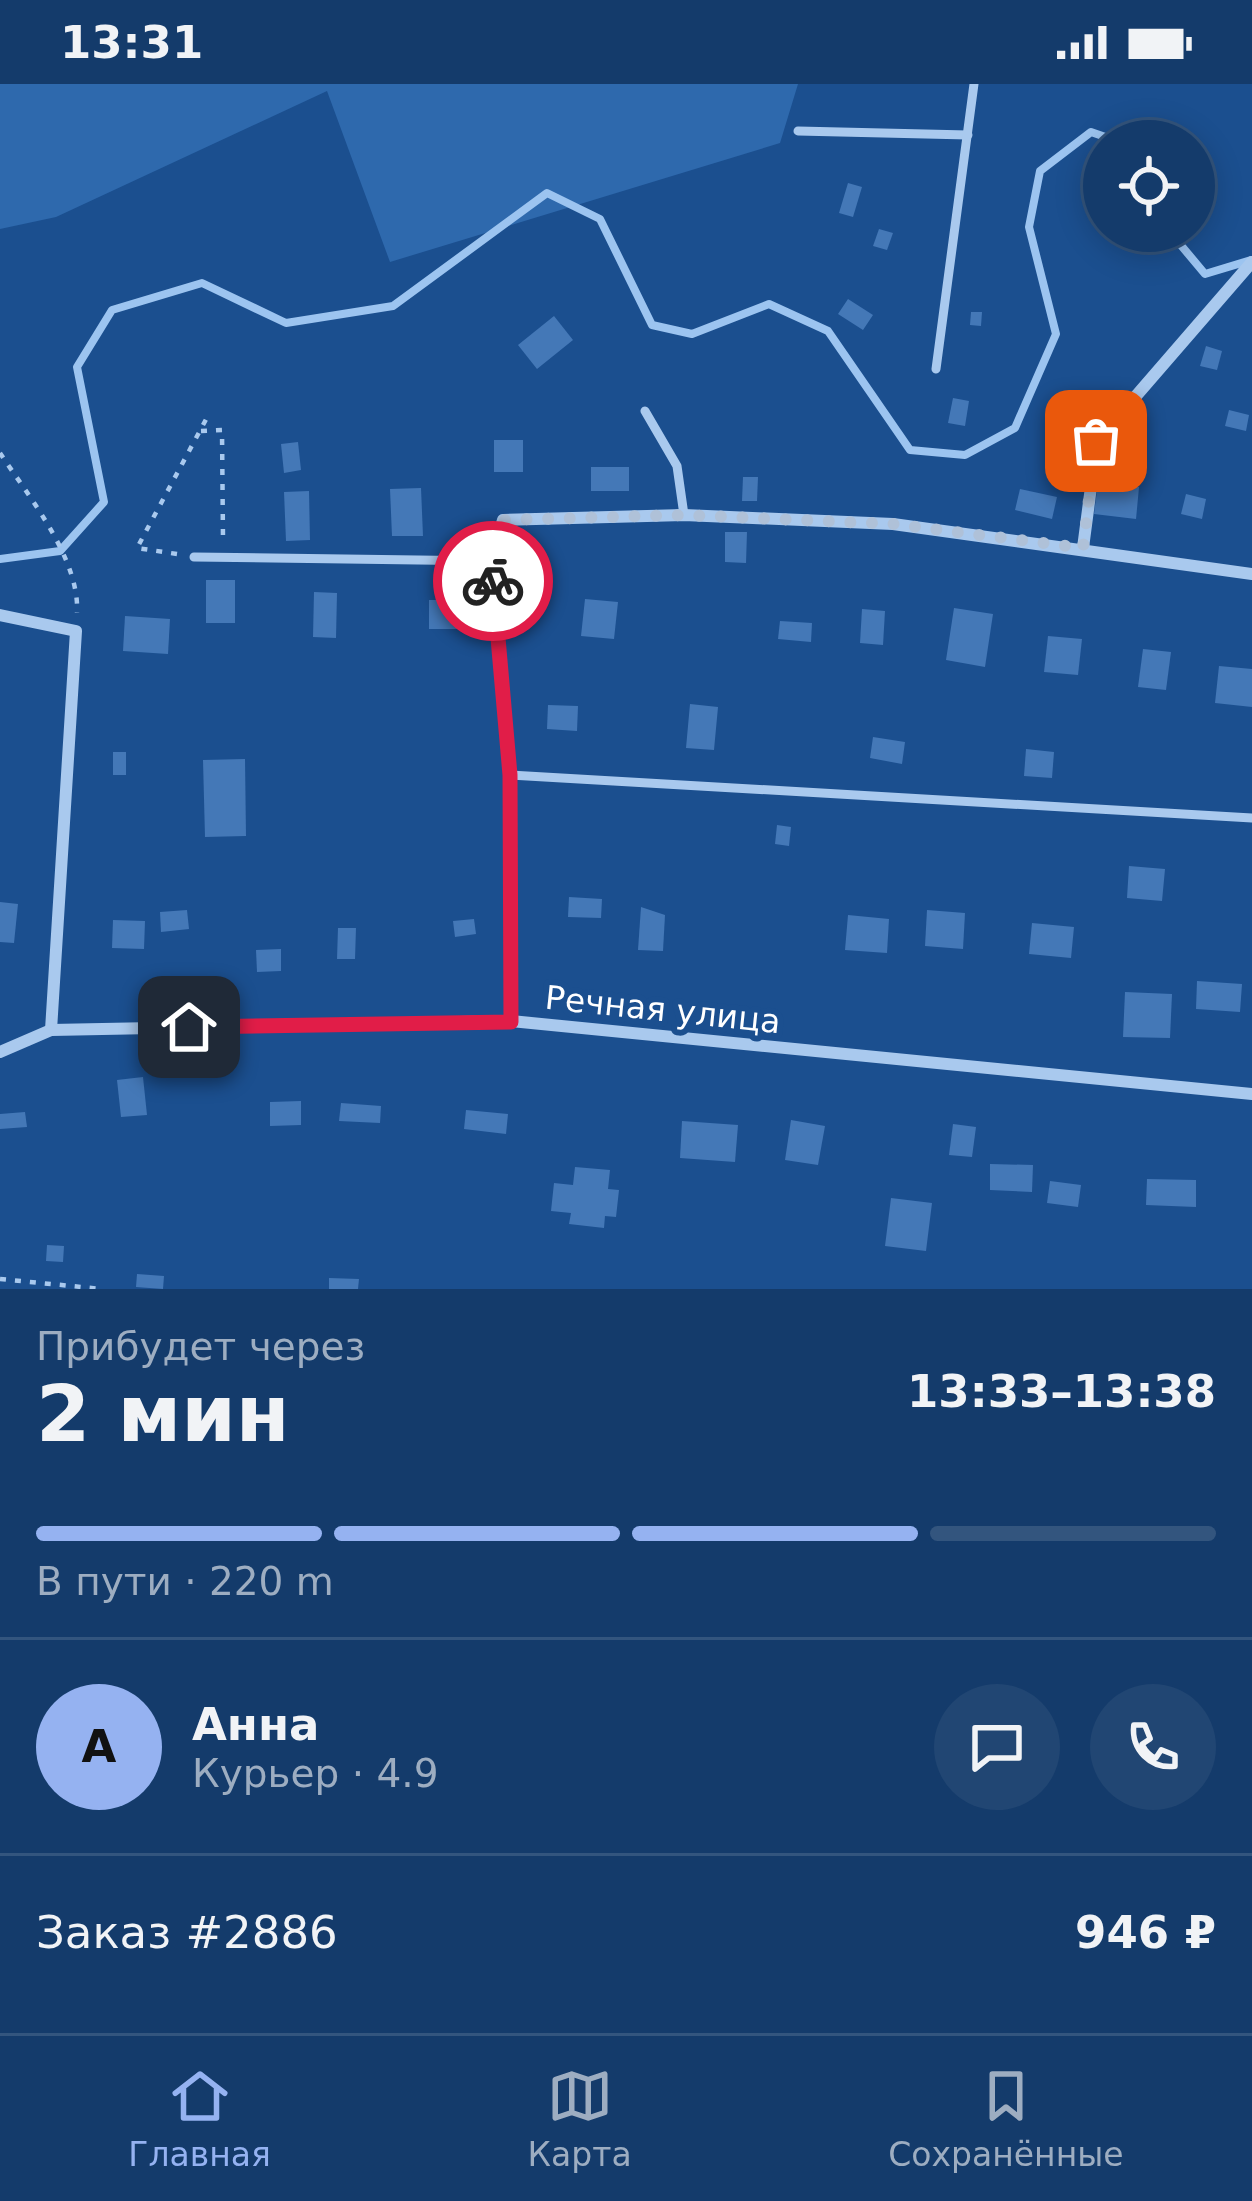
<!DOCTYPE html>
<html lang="ru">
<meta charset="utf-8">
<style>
:root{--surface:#143b6b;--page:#214673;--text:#f1f3f6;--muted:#9dadc1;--line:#33557e;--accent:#95b2f1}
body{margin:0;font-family:"DejaVu Sans",sans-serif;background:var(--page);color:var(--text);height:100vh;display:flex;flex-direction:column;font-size:45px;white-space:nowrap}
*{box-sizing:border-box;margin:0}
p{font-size:39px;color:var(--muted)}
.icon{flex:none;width:66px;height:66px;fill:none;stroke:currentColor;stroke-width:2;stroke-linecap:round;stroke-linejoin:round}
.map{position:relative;height:1205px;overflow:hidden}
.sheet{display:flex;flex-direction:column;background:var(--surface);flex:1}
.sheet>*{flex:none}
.controls{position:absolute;left:1083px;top:36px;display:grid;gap:24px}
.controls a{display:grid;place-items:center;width:132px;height:132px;border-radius:50%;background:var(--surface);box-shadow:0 6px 30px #0003,0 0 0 3px var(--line);font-size:60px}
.pin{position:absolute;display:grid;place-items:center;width:102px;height:102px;color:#fff;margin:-51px;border-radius:24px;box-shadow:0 6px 18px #0006}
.courier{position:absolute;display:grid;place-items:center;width:120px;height:120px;margin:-60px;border:9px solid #e11d48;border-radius:50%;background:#fff;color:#222;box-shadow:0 3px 15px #0007}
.headline em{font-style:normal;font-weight:700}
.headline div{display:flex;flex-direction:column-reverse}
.headline{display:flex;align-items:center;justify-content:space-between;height:204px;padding:0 36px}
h1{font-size:78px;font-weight:700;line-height:90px}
.bar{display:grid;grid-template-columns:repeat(4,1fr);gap:18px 12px;align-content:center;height:144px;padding:0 36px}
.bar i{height:15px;border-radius:9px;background:var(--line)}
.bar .current{background:var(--accent)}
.bar p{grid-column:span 4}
.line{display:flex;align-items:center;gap:30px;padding:0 36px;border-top:3px solid var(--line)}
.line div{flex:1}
.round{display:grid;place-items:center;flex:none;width:126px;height:126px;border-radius:63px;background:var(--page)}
.status{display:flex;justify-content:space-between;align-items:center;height:84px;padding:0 60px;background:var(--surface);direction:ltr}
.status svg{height:33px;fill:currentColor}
.tabs{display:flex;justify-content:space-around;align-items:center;height:168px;border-top:3px solid var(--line);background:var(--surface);font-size:33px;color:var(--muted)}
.tabs a{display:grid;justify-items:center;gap:6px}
.tabs .current{color:var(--accent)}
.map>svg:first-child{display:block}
.green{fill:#2e69ad}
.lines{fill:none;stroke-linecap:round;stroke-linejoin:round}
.stream{stroke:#9cc4f0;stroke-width:8}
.building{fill:#4478b7}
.path{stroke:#a9c9ee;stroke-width:4.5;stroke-dasharray:6 9;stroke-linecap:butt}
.service{stroke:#a9c9ee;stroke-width:9}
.minor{stroke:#a9c9ee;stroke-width:12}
.done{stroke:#afc1d8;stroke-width:12;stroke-dasharray:0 21.6}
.route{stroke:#e11d48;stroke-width:15}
.labels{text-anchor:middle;stroke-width:12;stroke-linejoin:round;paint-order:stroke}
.street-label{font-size:33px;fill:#fff;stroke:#1b4f8f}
</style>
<div class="status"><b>13:31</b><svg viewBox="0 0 49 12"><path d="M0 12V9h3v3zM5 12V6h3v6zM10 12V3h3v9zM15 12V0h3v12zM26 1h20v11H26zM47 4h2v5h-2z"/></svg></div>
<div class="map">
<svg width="1252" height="1205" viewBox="0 0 1252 1205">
<rect width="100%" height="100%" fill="#1b4f8f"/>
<polygon class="green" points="0,0 798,0 780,59 390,178 327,7 56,133 0,145"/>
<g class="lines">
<g class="stream">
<polyline points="1169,147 1205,190 1251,176"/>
<polyline points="0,475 60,467 104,418 77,283 112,226 202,199 286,239 393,222 547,109 600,135 652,241 692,250 769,220 828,247 910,366 965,371 1015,344 1056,250 1029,143 1040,87 1091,48 1117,57"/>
</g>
</g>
<g class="building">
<polygon points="848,99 862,103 853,133 839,129"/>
<polygon points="879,145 893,149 887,166 873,162"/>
<polygon points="848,215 873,231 863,246 838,230"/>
<polygon points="971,228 982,228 981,242 970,241"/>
<polygon points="554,232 573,256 537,285 518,261"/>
<polygon points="1206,262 1222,267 1217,286 1200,282"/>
<polygon points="953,314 969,317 965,342 948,339"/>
<polygon points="1229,326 1249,331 1246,347 1225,342"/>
<rect x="494" y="356" width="29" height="32"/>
<polygon points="298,358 301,386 284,389 281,360"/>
<rect x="591" y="383" width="38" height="24"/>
<polygon points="743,393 758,393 757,417 742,417"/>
<polygon points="1098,398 1139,403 1136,435 1094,430"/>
<polygon points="421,404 423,452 392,452 390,405"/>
<polygon points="1020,405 1057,413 1052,435 1015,426"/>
<polygon points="309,407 310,456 286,457 284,408"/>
<polygon points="1186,410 1206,415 1202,435 1181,430"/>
<polygon points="725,448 747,448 746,479 725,478"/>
<rect x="206" y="496" width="29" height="43"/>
<polygon points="314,508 337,509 336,554 313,553"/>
<polygon points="585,515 618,518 614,555 581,552"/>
<polygon points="429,516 462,516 463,545 429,545"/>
<polygon points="954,524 993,530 985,583 946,576"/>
<polygon points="862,525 885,527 883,561 860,559"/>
<polygon points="125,532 170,535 168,570 123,567"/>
<polygon points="780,537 812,539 811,558 778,555"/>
<polygon points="1048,552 1082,555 1078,591 1044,588"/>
<polygon points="1143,565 1171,568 1166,606 1138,603"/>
<polygon points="1219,582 1252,585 1252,623 1215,619"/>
<polygon points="690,620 718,623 714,666 686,664"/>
<polygon points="548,621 578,622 577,647 547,645"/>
<polygon points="873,653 905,658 902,680 870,674"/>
<polygon points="1026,665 1054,668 1052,694 1024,692"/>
<rect x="113" y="668" width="13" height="23"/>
<polygon points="245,675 246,752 205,753 203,676"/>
<polygon points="777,741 791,743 789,762 775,760"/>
<polygon points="1129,782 1165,785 1162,817 1127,814"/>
<polygon points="569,813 602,815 601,834 568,833"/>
<polygon points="0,818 18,820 14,859 0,858"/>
<polygon points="641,823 665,831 663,867 638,866"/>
<polygon points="187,826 189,845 161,848 160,828"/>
<polygon points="927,826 965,829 963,865 925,862"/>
<polygon points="848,831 889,835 887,869 845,866"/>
<polygon points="474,835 476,850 455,853 453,837"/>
<polygon points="113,836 145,837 144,865 112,864"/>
<polygon points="1032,839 1074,843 1071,874 1029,870"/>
<polygon points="338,844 356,844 355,875 337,875"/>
<polygon points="281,865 281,887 257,888 256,866"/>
<polygon points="1197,897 1242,900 1240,928 1196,925"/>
<polygon points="1125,908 1172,910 1170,954 1123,953"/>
<polygon points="143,993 147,1031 121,1033 117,996"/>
<polygon points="301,1017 301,1041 270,1042 270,1018"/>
<polygon points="341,1019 381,1022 380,1039 339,1037"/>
<polygon points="466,1026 508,1030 506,1050 464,1045"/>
<polygon points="25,1028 27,1043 0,1045 0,1030"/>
<polygon points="791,1036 825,1042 818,1081 785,1076"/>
<polygon points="682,1037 738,1041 735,1078 680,1074"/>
<polygon points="953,1040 976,1043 972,1073 949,1071"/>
<polygon points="990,1080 1033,1081 1032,1108 990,1106"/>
<polygon points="575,1083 610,1086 608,1105 619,1106 616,1133 605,1132 604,1144 569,1140 571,1129 551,1127 554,1099 573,1101"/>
<polygon points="1147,1095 1196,1096 1196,1123 1146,1121"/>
<polygon points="1050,1097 1081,1101 1078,1123 1047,1119"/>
<polygon points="891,1114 932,1119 926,1167 885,1162"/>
<polygon points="47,1161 64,1162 63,1178 46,1177"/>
<polygon points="137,1190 164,1192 163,1205 136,1203"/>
<polygon points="329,1194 359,1195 358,1205 329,1205"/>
</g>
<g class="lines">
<g class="path">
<polyline points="201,347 222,346 223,455"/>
<path d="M0 369C29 413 80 475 77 529"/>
<polyline points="177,470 137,464 210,328"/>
<polyline points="0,1195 102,1205"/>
</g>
<g class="service">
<polyline points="798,47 968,51"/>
<polyline points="936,285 974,0"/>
<polyline points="645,327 677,382 684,431"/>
<polyline points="194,473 491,477"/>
<polyline points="510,691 1252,734"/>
</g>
<g class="minor">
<polyline points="1083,464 1097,357 1252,178"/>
<polyline points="0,531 76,547 51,946"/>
<polyline points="511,937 510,691 491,477 503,436 684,431 893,440 1252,490"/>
<polyline points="0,968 51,946 511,937 1252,1010"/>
</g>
</g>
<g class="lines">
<polyline class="done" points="493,497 491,477 503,436 684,431 893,440 1083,464 1096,357"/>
<polyline class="route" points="189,943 511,938 510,691 493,497"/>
</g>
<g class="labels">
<g class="street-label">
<text transform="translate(663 925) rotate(6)" y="12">Речная улица</text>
</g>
</g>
</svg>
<div class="controls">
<a><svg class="icon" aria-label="locate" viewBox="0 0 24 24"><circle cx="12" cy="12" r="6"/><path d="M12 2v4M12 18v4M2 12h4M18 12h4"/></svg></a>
</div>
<div class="pin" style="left:1096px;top:357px;background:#ea580c"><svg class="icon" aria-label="bag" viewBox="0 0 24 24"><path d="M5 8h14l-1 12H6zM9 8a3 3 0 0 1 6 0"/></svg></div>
<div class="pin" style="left:189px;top:943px;background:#1f2937"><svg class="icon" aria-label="home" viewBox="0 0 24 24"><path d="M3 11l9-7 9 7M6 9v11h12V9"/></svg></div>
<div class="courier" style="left:493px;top:497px"><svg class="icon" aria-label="bike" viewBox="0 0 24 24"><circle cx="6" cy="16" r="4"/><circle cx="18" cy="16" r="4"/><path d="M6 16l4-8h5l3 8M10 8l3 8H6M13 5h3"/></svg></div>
</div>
<section class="sheet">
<div class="headline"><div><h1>2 мин</h1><p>Прибудет через</p></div><em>13:33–13:38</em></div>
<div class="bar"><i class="current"></i><i class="current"></i><i class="current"></i><i></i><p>В пути · 220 m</p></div>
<div class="line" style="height:216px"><b class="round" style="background:var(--accent);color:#111">А</b><div><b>Анна</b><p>Курьер · 4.9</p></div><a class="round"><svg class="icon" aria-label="chat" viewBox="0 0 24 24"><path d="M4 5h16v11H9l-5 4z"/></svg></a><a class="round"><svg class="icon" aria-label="phone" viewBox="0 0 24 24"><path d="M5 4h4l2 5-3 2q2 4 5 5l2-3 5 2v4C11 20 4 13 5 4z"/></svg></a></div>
<div class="line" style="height:156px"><div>Заказ #2886</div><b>946 ₽</b></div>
</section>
<nav class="tabs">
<a class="current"><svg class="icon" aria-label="home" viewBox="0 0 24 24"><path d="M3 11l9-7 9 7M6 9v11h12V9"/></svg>Главная</a>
<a><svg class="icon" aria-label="map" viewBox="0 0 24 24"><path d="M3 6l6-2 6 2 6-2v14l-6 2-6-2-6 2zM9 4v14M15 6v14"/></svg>Карта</a>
<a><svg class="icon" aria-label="saved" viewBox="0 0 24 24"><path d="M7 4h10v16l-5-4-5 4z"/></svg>Сохранённые</a>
</nav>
